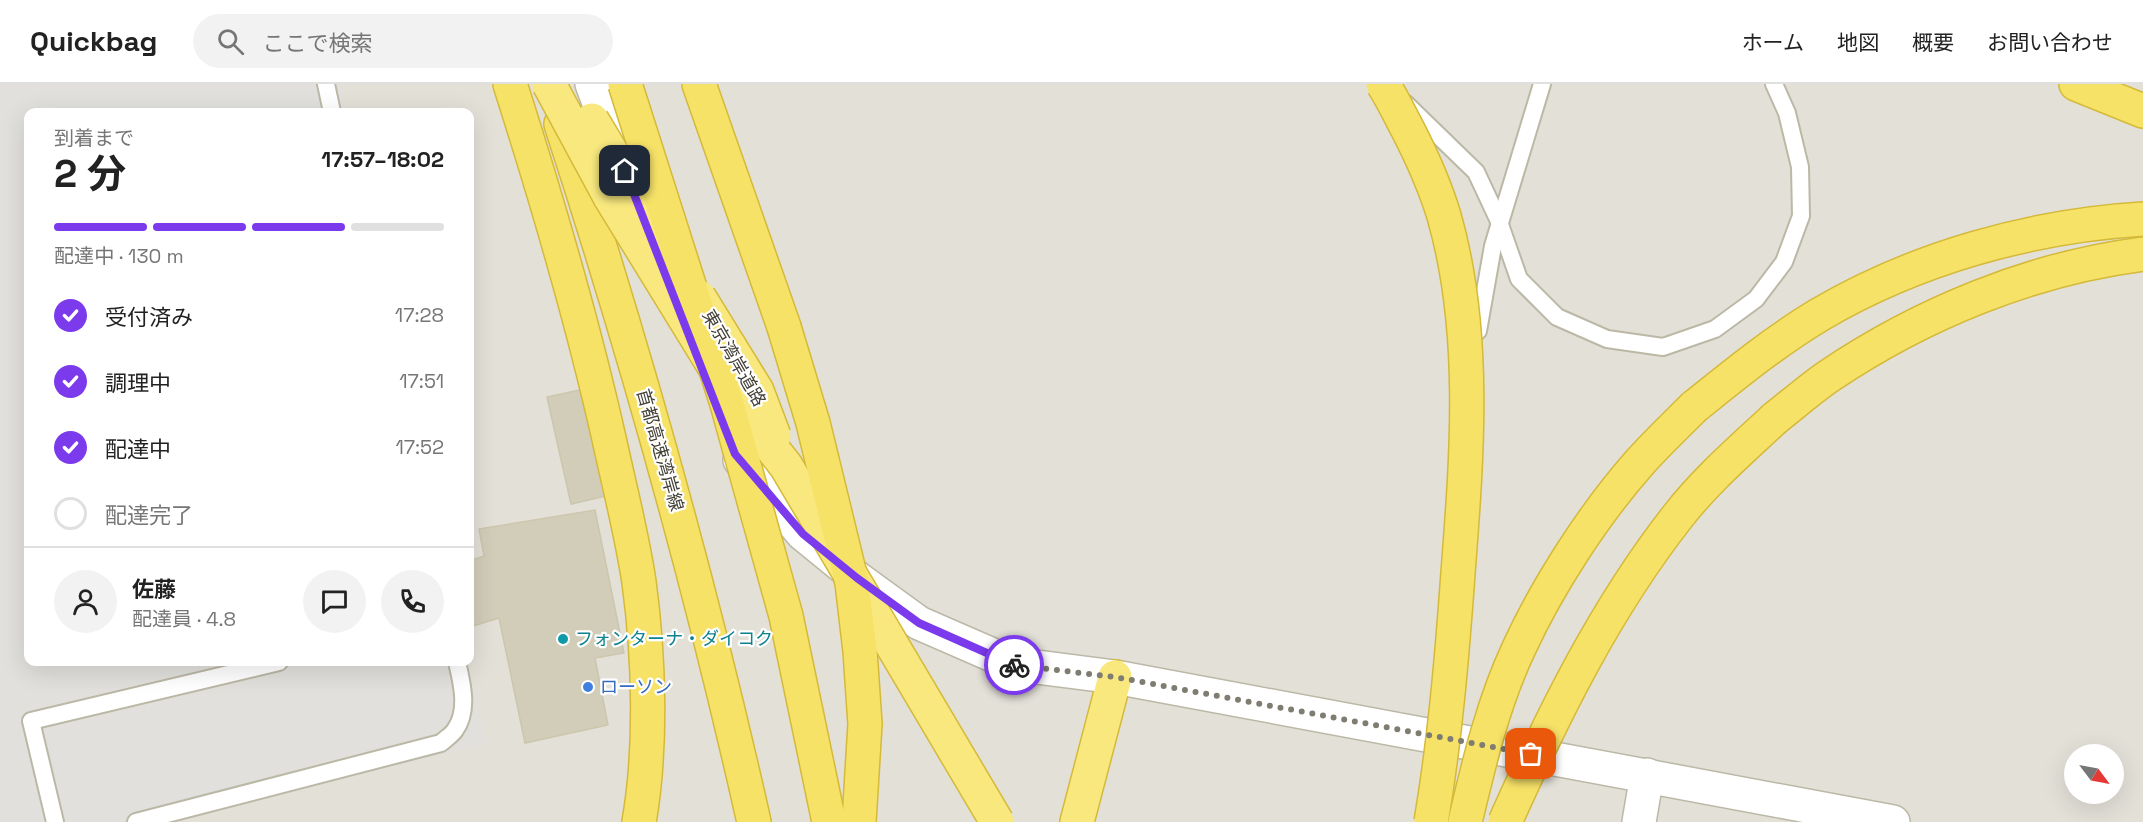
<!DOCTYPE html>
<html lang="ja">
<meta charset="utf-8">
<style>
:root{--surface:#fff;--page:#f2f2f2;--text:#222;--muted:#767676;--line:#e0e0e0;--accent:#7c3aed}
body{margin:0;font-family:"Space Grotesk","Noto Sans JP",sans-serif;background:var(--page);color:var(--text);height:100vh;display:flex;flex-direction:column;font-size:22px;white-space:nowrap}
*{box-sizing:border-box;margin:0}
p{font-size:20px;color:var(--muted)}
.icon{flex:none;width:33px;height:33px;fill:none;stroke:currentColor;stroke-width:2;stroke-linecap:round;stroke-linejoin:round}
.map{position:relative;flex:1;overflow:hidden}
.side{position:absolute;left:24px;top:24px;width:450px;height:558px;display:flex;flex-direction:column;background:var(--surface);border-radius:12px;box-shadow:0 6px 24px #0002}
.side>*{flex:none}
.needle{width:39px;rotate:122deg}
.tools{position:absolute;left:2064px;top:660px;display:grid;gap:12px}
.tools a{display:grid;place-items:center;width:60px;height:60px;border-radius:50%;background:var(--surface);box-shadow:0 6px 24px #0002;font-size:30px}
.pin{position:absolute;display:grid;place-items:center;width:51px;height:51px;color:#fff;margin:-26px;border-radius:12px;box-shadow:0 3px 9px #0006}
.courier{position:absolute;display:grid;place-items:center;width:60px;height:60px;margin:-30px;border:4px solid #7c3aed;border-radius:50%;background:#fff;color:#222;box-shadow:0 2px 8px #0007}
.summary em{font-style:normal;font-weight:700}
.summary div{display:flex;flex-direction:column-reverse}
.summary{display:flex;align-items:center;justify-content:space-between;height:102px;padding:0 30px}
h1{font-size:39px;font-weight:700;line-height:45px}
.bar{display:grid;grid-template-columns:repeat(4,1fr);gap:9px 6px;align-content:center;height:72px;padding:0 30px}
.bar i{height:8px;border-radius:4px;background:var(--line)}
.bar .active{background:var(--accent)}
.bar p{grid-column:span 4}
.line{display:flex;align-items:center;gap:15px;padding:0 30px;border-top:2px solid var(--line)}
.line div{flex:1}
.round{display:grid;place-items:center;flex:none;width:63px;height:63px;border-radius:32px;background:var(--page)}
ol{padding:0 30px;list-style:none}
li{display:flex;align-items:center;gap:18px;height:66px}
li p{margin-inline-start:auto}
li .icon{padding:6px;border-radius:50%;background:var(--accent);color:#fff;stroke-width:4}
li:last-child{color:var(--muted)}
li i{width:33px;height:33px;border:3px solid var(--line);border-radius:50%}
header{display:flex;align-items:center;gap:36px;box-sizing:border-box;height:84px;padding:0 30px;background:var(--surface);border-bottom:2px solid var(--line)}
header strong{font-size:28px}
nav{display:flex;gap:33px;margin-inline-start:auto;font-size:21px}
.search{width:420px;height:54px;background:var(--page);display:flex;align-items:center;gap:15px;box-sizing:border-box;padding:0 21px;border-radius:33px;color:var(--muted);font-size:22px}
.map>svg:first-child{display:block}
.industrial{fill:#e3e0d8;fill-rule:evenodd}
.parking{fill:#e1e0dc}
.building{fill:#d2cdb9;stroke:#ccc6ad;stroke-width:1.5}
.lines{fill:none;stroke-linecap:round;stroke-linejoin:round}
.service-casing{stroke:#bcb8a6;stroke-width:20}
.tertiary-casing{stroke:#bcb8a6;stroke-width:36}
.trunk-casing{stroke:#d5b939;stroke-width:36}
.motorway-casing{stroke:#d5b939;stroke-width:36}
.service{stroke:#fff;stroke-width:16}
.tertiary{stroke:#fff;stroke-width:33}
.trunk{stroke:#f8e87e;stroke-width:33}
.motorway{stroke:#f7e268;stroke-width:33}
.trunk-bridge-casing{stroke:#d5b939;stroke-width:36;stroke-linecap:butt}
.motorway-bridge-casing{stroke:#d5b939;stroke-width:36;stroke-linecap:butt}
.trunk-bridge{stroke:#f8e87e;stroke-width:33}
.motorway-bridge{stroke:#f7e268;stroke-width:33}
.done{stroke:#7f7d71;stroke-width:6;stroke-dasharray:0 10.8}
.route{stroke:#7c3aed;stroke-width:8}
.culture-dot{fill:#0f9aa8;stroke:#fff;stroke-width:2}
.shop-dot{fill:#3f7fe0;stroke:#fff;stroke-width:2}
.labels{text-anchor:middle;stroke-width:4.5;stroke-linejoin:round;paint-order:stroke}
.street-label{font-size:18px;fill:#423f34;stroke:#fff}
.culture-label{font-size:18px;fill:#0d838f;stroke:#fff;text-anchor:start}
.shop-label{font-size:18px;fill:#366cbe;stroke:#fff;text-anchor:start}
</style>
<header>
<strong>Quickbag</strong>
<div class="search"><svg class="icon" aria-label="search" viewBox="0 0 24 24"><circle cx="10" cy="10" r="6"/><path d="M15 15l6 6"/></svg>ここで検索</div>
<nav><a>ホーム</a><a>地図</a><a>概要</a><a>お問い合わせ</a></nav>
</header>
<div class="map">
<svg width="2143" height="738" viewBox="0 0 2143 738">
<rect width="100%" height="100%" fill="#f1efe3"/>
<path class="industrial" d="M0 0H2143V738H0ZM28 28H470V578H28ZM2074 670H2114V710H2074Z"/>
<polygon class="parking" points="0,0 341,0 347,28 28,28 28,578 468,578 486,660 164,738 0,738"/>
<g class="building">
<polygon points="580,306 606,412 571,420 547,313"/>
<polygon points="595,426 624,569 595,574 608,641 525,659 499,534 473,542 470,524 470,477 484,472 479,445"/>
</g>
<g class="lines">
<g class="service-casing">
<g id="service">
<polyline points="326,0 332,28"/>
<polyline points="1405,19 1476,88 1498,135 1519,195 1557,233 1607,255 1663,263 1715,245 1756,215 1784,178 1801,132 1800,83 1787,29 1774,0"/>
<polyline points="1478,247 1493,162 1542,0"/>
<polyline points="55,738 31,637 279,578"/>
<path d="M136 738 441 659C445 655 452 651 455 646 469 627 462 599 457 578"/>
</g>
</g>
<g class="tertiary-casing">
<g id="tertiary">
<polyline points="592,0 616,64"/>
<polyline points="740,376 803,450 857,494 919,539 1013,580 1115,593 1893,738"/>
<polyline points="1639,738 1647,691"/>
</g>
</g>
<g class="trunk-casing">
<polyline id="trunk" points="1077,738 1115,593"/>
</g>
<g class="motorway-casing">
<g id="motorway">
<path d="M510 0C548 119 583 238 610 359 620 405 632 451 639 498 649 572 652 664 639 738"/>
<polyline points="699,0 784,243"/>
<polyline points="2076,0 2143,27"/>
<path d="M561 40C636 270 701 502 754 738"/>
<path d="M1694 323C1734 291 1774 258 1819 231 1916 174 2030 142 2143 135"/>
<path d="M1774 335C1792 321 1810 305 1829 292 1921 230 2032 184 2143 170"/>
</g>
</g>
<use href="#service" class="service"/>
<use href="#tertiary" class="tertiary"/>
<use href="#trunk" class="trunk"/>
<use href="#motorway" class="motorway"/>
<g class="trunk-bridge-casing">
<g id="trunk-bridge">
<polyline points="549,0 610,113 738,321 786,382 997,738"/>
<polyline points="592,36 672,169"/>
<polyline points="699,213 757,307 774,352"/>
</g>
</g>
<g class="motorway-bridge-casing">
<g id="motorway-bridge">
<polyline points="625,0 727,320 786,532 829,738"/>
<path d="M1383 0C1392 14 1399 29 1407 44 1421 71 1435 102 1444 132 1477 247 1467 372 1458 489 1452 573 1445 656 1431 738"/>
<polyline points="784,243 813,339 852,499 860,567 865,640 859,738"/>
<path d="M1465 738C1479 679 1493 619 1519 564 1548 501 1594 430 1640 378 1657 359 1676 341 1694 323"/>
<path d="M1505 738C1553 631 1605 525 1678 432 1706 396 1741 366 1774 335"/>
</g>
</g>
<use href="#trunk-bridge" class="trunk-bridge"/>
<use href="#motorway-bridge" class="motorway-bridge"/>
</g>
<g class="lines">
<polyline class="done" points="1014,581 1115,593 1531,670"/>
<polyline class="route" points="625,87 735,370 803,450 857,494 919,539 1014,581"/>
</g>
<circle class="culture-dot" cx="563" cy="555" r="6"/>
<circle class="shop-dot" cx="588" cy="603" r="6"/>
<g class="labels">
<g class="street-label">
<text transform="translate(734 274) rotate(60)" y="6">東京湾岸道路</text>
<text transform="translate(660 366) rotate(74)" y="6">首都高速湾岸線</text>
</g>
<g class="culture-label">
<text x="575" y="561">フォンターナ・ダイコク</text>
</g>
<g class="shop-label">
<text x="600" y="609">ローソン</text>
</g>
</g>
</svg>
<div class="tools">
<a><svg class="needle" viewBox="-14 -14 28 28"><path d="M0-13l5 13h-10z" fill="#e53935"/><path d="M0 13l5-13h-10z" fill="#767676"/></svg></a>
</div>
<div class="pin" style="left:1531px;top:670px;background:#ea580c"><svg class="icon" aria-label="bag" viewBox="0 0 24 24"><path d="M5 8h14l-1 12H6zM9 8a3 3 0 0 1 6 0"/></svg></div>
<div class="pin" style="left:625px;top:87px;background:#1f2937"><svg class="icon" aria-label="home" viewBox="0 0 24 24"><path d="M3 11l9-7 9 7M6 9v11h12V9"/></svg></div>
<div class="courier" style="left:1014px;top:581px"><svg class="icon" aria-label="bike" viewBox="0 0 24 24"><circle cx="6" cy="16" r="4"/><circle cx="18" cy="16" r="4"/><path d="M6 16l4-8h5l3 8M10 8l3 8H6M13 5h3"/></svg></div>
<section class="side">
<div class="summary"><div><h1>2 分</h1><p>到着まで</p></div><em>17:57–18:02</em></div>
<div class="bar"><i class="active"></i><i class="active"></i><i class="active"></i><i></i><p>配達中 · 130 m</p></div>
<ol>
<li><svg class="icon" aria-label="check" viewBox="0 0 24 24"><path d="M5 12l5 5 9-10"/></svg>受付済み<p>17:28</p></li>
<li><svg class="icon" aria-label="check" viewBox="0 0 24 24"><path d="M5 12l5 5 9-10"/></svg>調理中<p>17:51</p></li>
<li><svg class="icon" aria-label="check" viewBox="0 0 24 24"><path d="M5 12l5 5 9-10"/></svg>配達中<p>17:52</p></li>
<li><i></i>配達完了</li>
</ol>
<div class="line" style="height:108px"><a class="round"><svg class="icon" aria-label="person" viewBox="0 0 24 24"><circle cx="12" cy="8" r="4"/><path d="M4 21q1-7 8-7t8 7"/></svg></a><div><b>佐藤</b><p>配達員 · 4.8</p></div><a class="round"><svg class="icon" aria-label="chat" viewBox="0 0 24 24"><path d="M4 5h16v11H9l-5 4z"/></svg></a><a class="round"><svg class="icon" aria-label="phone" viewBox="0 0 24 24"><path d="M5 4h4l2 5-3 2q2 4 5 5l2-3 5 2v4C11 20 4 13 5 4z"/></svg></a></div>
</section>
</div>
